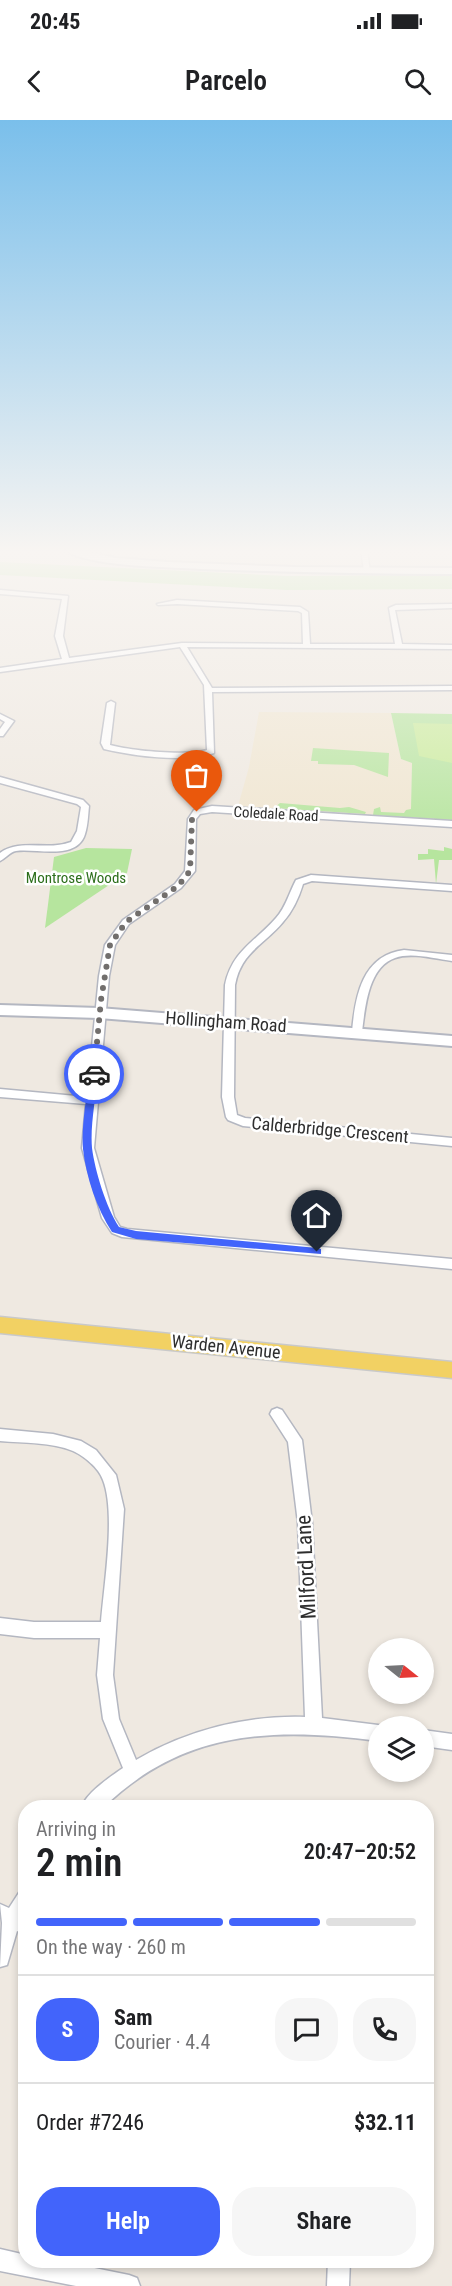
<!DOCTYPE html>
<meta charset="utf-8">
<style>
:root{--surface:#fff;--page:#f6f6f6;--text:#202124;--muted:#757577;--line:#e0e0e0;--accent:#4264fb}
body{margin:0;font-family:"Roboto Condensed",sans-serif;background:var(--page);color:var(--text);height:100vh;display:flex;flex-direction:column;font-size:22px;white-space:nowrap}
*{box-sizing:border-box;margin:0}
p{font-size:20px;color:var(--muted)}
.icon{flex:none;width:33px;height:33px;fill:none;stroke:currentColor;stroke-width:2;stroke-linecap:round;stroke-linejoin:round}
.map{position:relative;flex:1;overflow:hidden}
.details{position:absolute;left:18px;top:1680px;width:416px;height:468px;display:flex;flex-direction:column;background:var(--surface);border-radius:24px;box-shadow:0 3px 9px #0003}
.details>*{flex:none}
.needle{width:39px;rotate:108deg}
.controls{position:absolute;left:368px;top:1518px;display:grid;gap:12px}
.controls a{display:grid;place-items:center;width:66px;height:66px;border-radius:50%;background:var(--surface);box-shadow:0 3px 9px #0003;font-size:30px}
.pin{position:absolute;display:grid;place-items:center;width:51px;height:51px;color:#fff;margin:-62px -26px;border-radius:50% 50% 50% 0;rotate:-45deg;box-shadow:0 0 6px #0007}
.pin .icon{rotate:45deg}
.courier{position:absolute;display:grid;place-items:center;width:60px;height:60px;margin:-30px;border:4px solid #4264fb;border-radius:50%;background:#fff;color:#222;box-shadow:0 2px 8px #0007}
.headline em{font-style:normal;font-weight:600}
.headline div{display:flex;flex-direction:column-reverse}
.headline{display:flex;align-items:center;justify-content:space-between;height:102px;padding:0 18px}
h1{font-size:39px;font-weight:600;line-height:45px}
.bar{display:grid;grid-template-columns:repeat(4,1fr);gap:9px 6px;align-content:center;height:72px;padding:0 18px}
.bar i{height:8px;border-radius:4px;background:var(--line)}
.bar .on{background:var(--accent)}
.bar p{grid-column:span 4}
.line{display:flex;align-items:center;gap:15px;padding:0 18px;border-top:2px solid var(--line)}
.line div{flex:1}
.round{display:grid;place-items:center;flex:none;width:63px;height:63px;border-radius:24px;background:var(--page)}
.action{display:flex;gap:12px;margin-top:auto;padding:12px 18px}
.action a{flex:1;height:69px;border-radius:24px;background:var(--accent);color:#fff;font-size:24px;font-weight:600;line-height:69px;text-align:center}
.action a+a{background:var(--page);color:var(--text)}
.status{display:flex;justify-content:space-between;align-items:center;height:42px;padding:0 30px;background:var(--surface);direction:ltr}
.status svg{height:16px;fill:currentColor}
header{display:flex;justify-content:space-between;align-items:center;height:78px;padding:0 18px;background:var(--surface);font-size:27px;font-weight:600}
.map>svg:first-child{display:block}
.education{fill:#f0e6d1}
.green{fill:#b6e59e}
.pitch{fill:#c9ec9a}
.lines{fill:none;stroke-linecap:round;stroke-linejoin:round}
.street-casing{stroke:#b4b7c1;stroke-width:3}
.secondary-casing{stroke:#b4b7c1;stroke-width:4}
.primary-casing{stroke:#c9c9c9;stroke-width:3}
.street{fill:#fff;fill-rule:evenodd}
.secondary{fill:#fff;fill-rule:evenodd}
.primary{fill:#f2d163;fill-rule:evenodd}
.route{fill:#4264fb}
.done{stroke:#726f6d;stroke-width:6;stroke-dasharray:0 10.8}
.labels{text-anchor:middle;stroke-width:5;stroke-linejoin:round;paint-order:stroke}
.far-street-label{font-size:15px;fill:#2e2e2e;stroke:#fff}
.far-park-label{font-size:15px;fill:#2c6e1b;stroke:#fff}
.street-label{font-size:18px;fill:#2e2e2e;stroke:#fff}
.near-street-label{font-size:21px;fill:#2e2e2e;stroke:#fff}
</style>
<div class="status"><b>20:45</b><svg viewBox="0 0 49 12"><path d="M0 12V9h3v3zM5 12V6h3v6zM10 12V3h3v9zM15 12V0h3v12zM26 1h20v11H26zM47 4h2v5h-2z"/></svg></div>
<header><svg class="icon" aria-label="back" viewBox="0 0 24 24"><path d="M15 5l-7 7 7 7"/></svg>Parcelo<svg class="icon" aria-label="search" viewBox="0 0 24 24"><circle cx="10" cy="10" r="6"/><path d="M15 15l6 6"/></svg></header>
<div class="map">
<svg width="452" height="2166" viewBox="0 0 452 2166">
<rect width="100%" height="100%" fill="#efe9e1"/>
<polygon class="education" points="259,592 391,593 401,639 412,643 411,697 238,686 249,647"/>
<g class="green">
<polygon points="0,442 287,456 452,455 452,469 287,470 0,455"/>
<polygon points="391,593 452,594 452,700 373,695 374,689 380,687 381,692 404,693 406,690 411,689 412,643 401,639"/>
<polygon points="313,628 389,633 388,657 354,645 318,644 318,641 311,641"/>
<polygon points="280,683 340,688 349,687 366,692 365,694 274,688"/>
<polygon points="444,727 452,729 452,740 439,740 436,764 434,739 418,740 418,734 428,734 428,729 444,731"/>
<polygon points="86,728 132,729 127,753 45,808 54,737"/>
</g>
<polygon class="pitch" points="413,603 452,604 452,643 419,636"/>
<g class="lines">
<g class="street-casing">
<g id="street">
<polygon points="361,429 428,429 425,431 367,431 370,451 367,453 364,451"/>
<path d="M0 470 68 476 63 516 69 538 182 523 303 524 302 493 298 491 177 484 158 485 157 484 177 480 300 487 308 492 310 524H395L389 488 396 485 452 484V488L395 490 402 524 452 525V529L187 527 212 568 452 566V570L212 572 214 633C185 643 134 636 104 629L101 623 107 583 111 581 115 583 110 625C133 631 185 636 207 630L204 565 180 527 0 552V548L62 539 55 516 62 479 0 474Z"/>
<polygon points="0,594 14,601 3,616 0,616 0,609 5,602 0,599"/>
<path d="M0 657 83 680 89 686C88 695 88 705 85 714 77 741 36 728 16 731 10 732 6 738 0 741V733C19 718 48 731 71 722L77 711 81 687 77 684 0 663Z"/>
<polygon points="212,686 452,701 452,707 212,692 200,694 196,699 195,751 181,768 129,804 115,825 109,856 94,1028 114,1097 120,1107 127,1109 452,1139 452,1149 122,1117 112,1113 102,1098 82,1028 86,984 0,977 0,969 87,977 99,856 105,825 123,800 175,764 185,751 188,699 194,690"/>
<path d="M311 755 452 765V771L312 761 303 764C299 777 293 791 283 802 264 825 241 832 235 865L234 977 237 995 245 998 452 1018V1026L243 1006 228 1000 226 997 222 977 225 865C232 831 255 822 276 798 286 787 289 773 296 760Z"/>
<path d="M404 830 452 835V841C435 839 412 832 395 838 368 847 365 888 362 912L361 914H353L352 912C355 877 362 835 404 830Z"/>
<path d="M277 1288 282 1290 302 1320 312 1403 322 1598 378 1605 382 1606H378V1621C274 1607 182 1610 103 1688H81C86 1673 110 1657 123 1648L103 1599 97 1555 100 1518H34L0 1514V1498L34 1502H101C104 1464 116 1393 103 1360 99 1348 84 1336 73 1331 52 1322 23 1323 0 1321V1309L53 1314 81 1321 96 1330 116 1355 124 1389 113 1555 119 1599 136 1640C187 1610 247 1595 305 1597L298 1403 288 1322 270 1294 272 1290Z"/>
<polygon points="423,1610 452,1614 452,1630 423,1626"/>
<polygon points="26,1768 26,1815 17,1811 7,1845 0,1847 2,1803 0,1784 9,1788 20,1771"/>
<polygon points="0,2129 26,2135 26,2140 55,2140 129,2155 137,2158 140,2166 76,2166 0,2151"/>
<polygon points="328,2140 350,2140 349,2166 327,2166"/>
</g>
</g>
<g class="secondary-casing">
<g id="secondary">
<path d="M63 429H76L116 438 168 442 295 447 452 448V454C368 454 285 452 201 449 170 447 86 447 63 429Z"/>
<polygon points="0,885 99,888 452,916 452,926 99,898 0,895"/>
</g>
</g>
<g class="primary-casing">
<polygon id="primary" points="0,1197 452,1242 452,1258 0,1213"/>
</g>
<use href="#street" class="street"/>
<use href="#secondary" class="secondary"/>
<use href="#primary" class="primary"/>
</g>
<linearGradient id="sky" x2="0" y2="1"><stop stop-color="#7abfeb"/><stop offset="0.59" stop-color="#f8f5f2"/><stop offset="1" stop-color="#f8f5f2" stop-opacity="0"/></linearGradient>
<rect width="452" height="732" fill="url(#sky)"/>
<path class="route" d="M94 951 98 954C96 976 90 1006 92 1028 95 1051 106 1087 119 1107L136 1111 317 1128 321 1129V1134L136 1119 112 1112C97 1089 86 1057 83 1029 81 1007 87 976 89 954Z"/>
<g class="lines">
<polyline class="done" points="94,954 101,880 110,825 126,802 178,766 190,751 192,699 197,692"/>
</g>
<g class="labels">
<g class="far-street-label">
<text transform="translate(276 694) rotate(3)" y="5">Coledale Road</text>
</g>
<g class="far-park-label">
<text x="76" y="763">Montrose Woods</text>
</g>
<g class="street-label">
<text transform="translate(226 902) rotate(4)" y="6">Hollingham Road</text>
<text transform="translate(330 1010) rotate(5)" y="6">Calderbridge Crescent</text>
<text transform="translate(226 1227) rotate(6)" y="6">Warden Avenue</text>
</g>
<g class="near-street-label">
<text transform="translate(306 1447) rotate(-93)" y="7">Milford Lane</text>
</g>
</g>
</svg>
<div class="controls">
<a><svg class="needle" viewBox="-14 -14 28 28"><path d="M0-13l5 13h-10z" fill="#e53935"/><path d="M0 13l5-13h-10z" fill="#757577"/></svg></a>
<a><svg class="icon" aria-label="layers" viewBox="0 0 24 24"><path d="M12 4l9 5-9 5-9-5zM3 14l9 5 9-5"/></svg></a>
</div>
<div class="pin" style="left:197px;top:692px;background:#ea580c"><svg class="icon" aria-label="bag" viewBox="0 0 24 24"><path d="M5 8h14l-1 12H6zM9 8a3 3 0 0 1 6 0"/></svg></div>
<div class="pin" style="left:317px;top:1132px;background:#1f2937"><svg class="icon" aria-label="home" viewBox="0 0 24 24"><path d="M3 11l9-7 9 7M6 9v11h12V9"/></svg></div>
<div class="courier" style="left:94px;top:954px"><svg class="icon" aria-label="car" viewBox="0 0 24 24"><path d="M5 17H2v-5l4-1 3-4h7l3 4 3 1v5h-3M9 17h6M6 11h13"/><circle cx="7" cy="17" r="2"/><circle cx="17" cy="17" r="2"/></svg></div>
<section class="details">
<div class="headline"><div><h1>2 min</h1><p>Arriving in</p></div><em>20:47–20:52</em></div>
<div class="bar"><i class="on"></i><i class="on"></i><i class="on"></i><i></i><p>On the way · 260 m</p></div>
<div class="line" style="height:108px"><b class="round" style="background:var(--accent);color:#fff">S</b><div><b>Sam</b><p>Courier · 4.4</p></div><a class="round"><svg class="icon" aria-label="chat" viewBox="0 0 24 24"><path d="M4 5h16v11H9l-5 4z"/></svg></a><a class="round"><svg class="icon" aria-label="phone" viewBox="0 0 24 24"><path d="M5 4h4l2 5-3 2q2 4 5 5l2-3 5 2v4C11 20 4 13 5 4z"/></svg></a></div>
<div class="line" style="height:78px"><div>Order #7246</div><b>$32.11</b></div>
<div class="action"><a>Help</a><a>Share</a></div>
</section>
</div>
